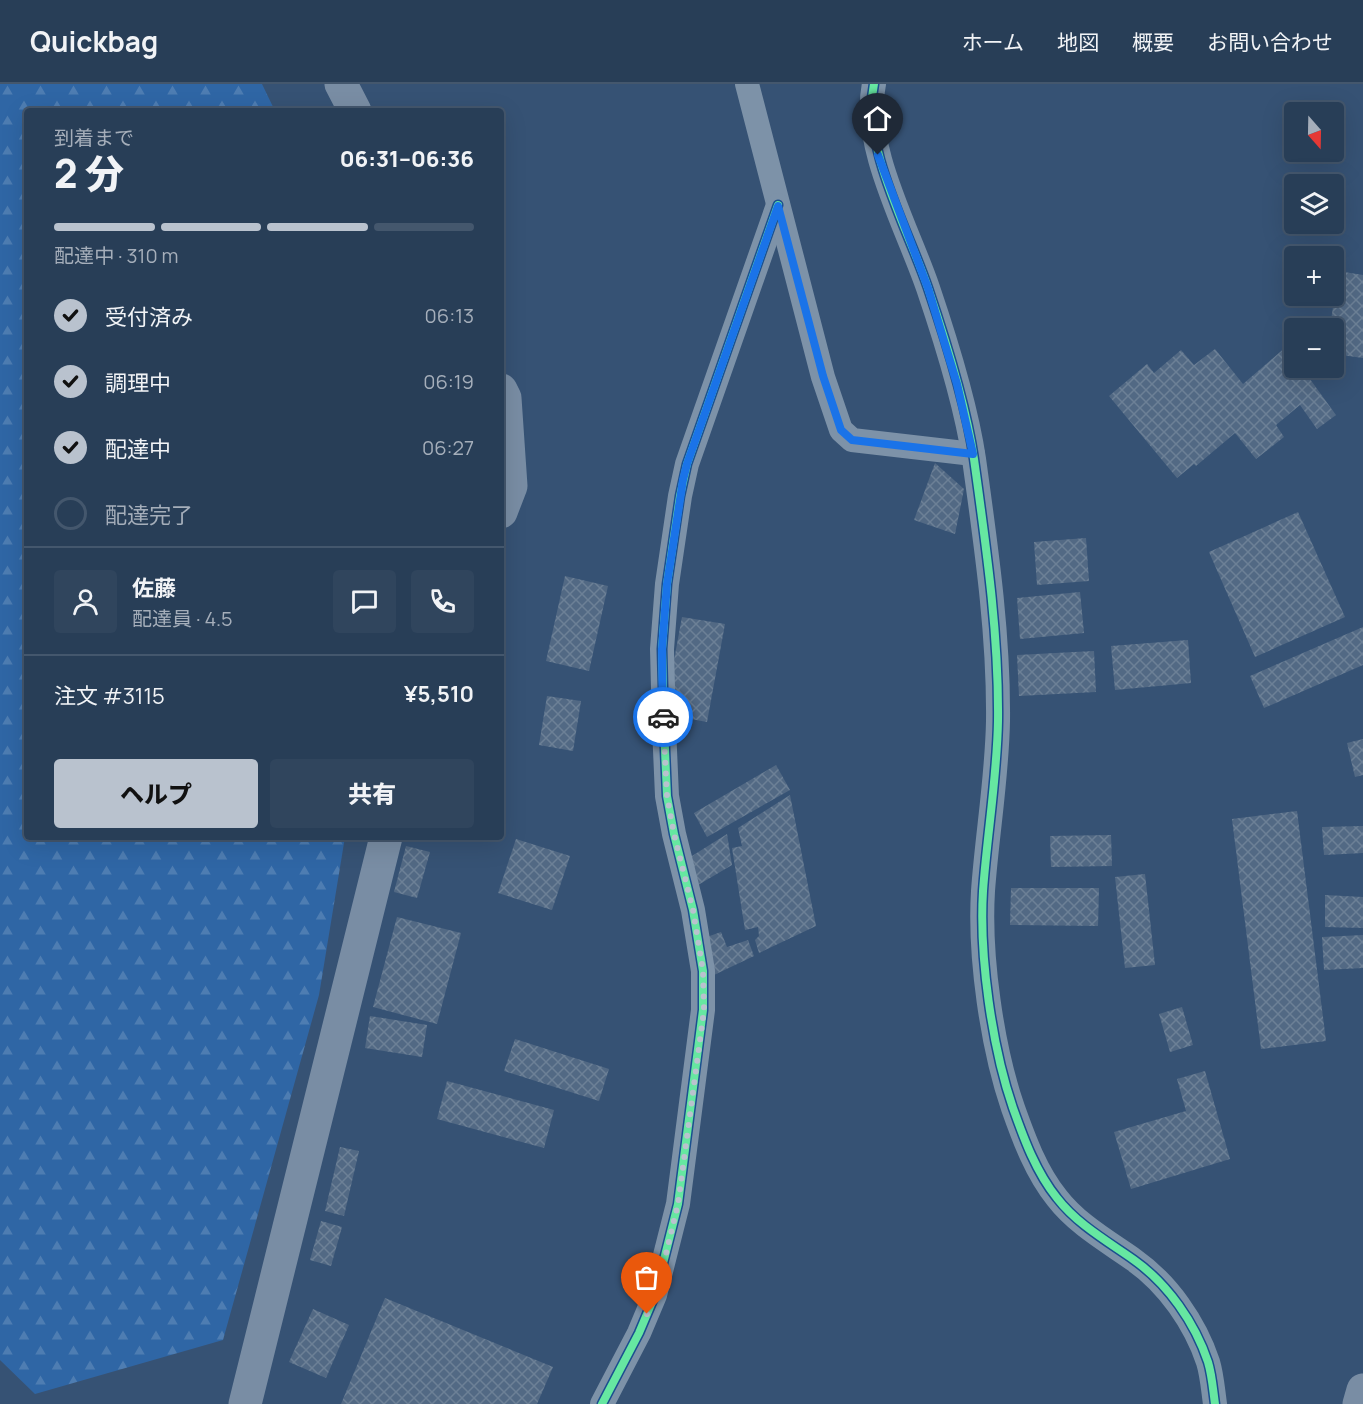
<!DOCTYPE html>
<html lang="ja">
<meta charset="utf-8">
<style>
:root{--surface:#283e57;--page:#30455d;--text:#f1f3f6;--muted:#a5aeba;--line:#44576d;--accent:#b9c2ce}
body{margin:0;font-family:Manrope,"Noto Sans JP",sans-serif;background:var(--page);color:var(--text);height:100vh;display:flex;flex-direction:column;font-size:22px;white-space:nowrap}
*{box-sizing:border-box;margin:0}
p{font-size:20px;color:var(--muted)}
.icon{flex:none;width:33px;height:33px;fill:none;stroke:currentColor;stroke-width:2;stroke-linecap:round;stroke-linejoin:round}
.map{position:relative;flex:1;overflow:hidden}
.sheet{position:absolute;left:24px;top:24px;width:480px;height:732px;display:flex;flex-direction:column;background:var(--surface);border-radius:6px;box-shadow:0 6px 24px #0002,0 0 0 2px var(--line)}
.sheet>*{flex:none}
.needle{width:39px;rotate:160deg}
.controls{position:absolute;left:1284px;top:18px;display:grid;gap:12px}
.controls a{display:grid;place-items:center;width:60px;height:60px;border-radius:6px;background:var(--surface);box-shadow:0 6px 24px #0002,0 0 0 2px var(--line);font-size:30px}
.pin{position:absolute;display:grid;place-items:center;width:51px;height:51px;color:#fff;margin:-62px -26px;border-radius:50% 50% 50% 0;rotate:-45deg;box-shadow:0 0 6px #0007}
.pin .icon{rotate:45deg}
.courier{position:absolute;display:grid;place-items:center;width:60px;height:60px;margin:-30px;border:4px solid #1a73e8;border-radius:50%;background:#fff;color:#222;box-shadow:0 2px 8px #0007}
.head em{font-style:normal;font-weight:800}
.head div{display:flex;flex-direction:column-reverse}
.head{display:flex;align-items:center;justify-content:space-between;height:102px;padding:0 30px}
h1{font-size:39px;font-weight:800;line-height:45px}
.bar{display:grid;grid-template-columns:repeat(4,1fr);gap:9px 6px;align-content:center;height:72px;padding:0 30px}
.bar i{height:8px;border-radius:4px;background:var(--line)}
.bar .on{background:var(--accent)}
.bar p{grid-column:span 4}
.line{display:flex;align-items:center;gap:15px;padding:0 30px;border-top:2px solid var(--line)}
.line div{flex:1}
.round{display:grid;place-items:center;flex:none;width:63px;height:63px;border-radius:6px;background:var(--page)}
ol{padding:0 30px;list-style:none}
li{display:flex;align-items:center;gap:18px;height:66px}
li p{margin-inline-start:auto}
li .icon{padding:6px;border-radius:50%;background:var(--accent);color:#111;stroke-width:4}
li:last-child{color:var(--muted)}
li i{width:33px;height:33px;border:3px solid var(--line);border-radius:50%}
.action{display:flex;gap:12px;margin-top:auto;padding:12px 30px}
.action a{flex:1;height:69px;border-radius:6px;background:var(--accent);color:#111;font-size:24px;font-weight:800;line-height:69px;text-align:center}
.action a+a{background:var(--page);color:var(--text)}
header{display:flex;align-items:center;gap:36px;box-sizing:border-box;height:84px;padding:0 30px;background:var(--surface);border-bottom:2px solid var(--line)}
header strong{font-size:28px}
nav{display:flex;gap:33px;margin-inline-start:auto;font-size:21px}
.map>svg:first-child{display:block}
.forest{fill:url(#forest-firs)}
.building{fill:url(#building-cross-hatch)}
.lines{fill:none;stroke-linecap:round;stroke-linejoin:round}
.street{stroke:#7d92a8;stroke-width:24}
.secondary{stroke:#798da4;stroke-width:33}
.cycleway-casing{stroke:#1b4f8f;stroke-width:11}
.cycleway{stroke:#66e7a1;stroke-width:8}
.done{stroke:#b9c2ce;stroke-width:6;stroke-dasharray:0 10.8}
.route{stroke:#1a73e8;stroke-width:8}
</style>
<header>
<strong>Quickbag</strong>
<nav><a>ホーム</a><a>地図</a><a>概要</a><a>お問い合わせ</a></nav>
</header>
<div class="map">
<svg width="1363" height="1320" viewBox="0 0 1363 1320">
<defs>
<pattern id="forest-firs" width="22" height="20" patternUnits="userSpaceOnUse" patternTransform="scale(1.5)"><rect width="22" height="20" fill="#2f66a5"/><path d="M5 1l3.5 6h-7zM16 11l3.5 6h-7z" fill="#4e7db2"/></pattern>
<pattern id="building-cross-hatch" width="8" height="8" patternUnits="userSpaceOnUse" patternTransform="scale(1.5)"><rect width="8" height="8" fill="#526984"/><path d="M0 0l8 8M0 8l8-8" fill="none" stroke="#6c8096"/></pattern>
</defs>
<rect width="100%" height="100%" fill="#365274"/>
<polygon class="forest" points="0,0 262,0 275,27 27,27 27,753 345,753 319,911 223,1256 35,1310 0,1276"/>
<g class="building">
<polygon points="1338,187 1363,191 1363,274 1334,270 1334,244 1330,244"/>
<polygon points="1294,256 1294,284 1304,284 1299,288 1303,293 1307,291 1336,331 1317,345 1300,321 1276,341 1284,353 1256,375 1235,349 1196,382 1194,380 1177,394 1109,312 1147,280 1154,289 1181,266 1194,281 1215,265 1243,300"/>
<polygon points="935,379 964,405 955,450 914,436"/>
<polygon points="1298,428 1345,533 1255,573 1209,468"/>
<polygon points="1086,454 1089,497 1037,501 1034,458"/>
<polygon points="565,492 608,502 589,587 546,577"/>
<polygon points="1080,508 1084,549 1020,555 1017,514"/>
<polygon points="682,533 725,540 707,638 664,630"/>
<polygon points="1363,543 1363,581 1264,624 1250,592"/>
<polygon points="1188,556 1191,599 1115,606 1111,562"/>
<polygon points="1094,567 1096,608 1019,612 1017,571"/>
<polygon points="547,612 581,617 573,667 539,661"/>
<polygon points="1363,655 1363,691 1355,693 1347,659"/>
<polygon points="776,681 790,706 707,753 694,729"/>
<polygon points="790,711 816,842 759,869 755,856 759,852 758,843 745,846 732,764 742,762 738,744"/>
<polygon points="1297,727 1326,957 1261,965 1232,735"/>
<polygon points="1363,742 1363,769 1324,771 1322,743"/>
<polygon points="727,750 732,781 693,804 684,777"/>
<polygon points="1111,751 1112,782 1051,783 1050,752"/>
<polygon points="516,755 570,772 552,826 498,809"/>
<polygon points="406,762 430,768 417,814 394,808"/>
<polygon points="1145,790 1155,881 1125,884 1115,793"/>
<polygon points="1011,804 1099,804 1098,842 1010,841"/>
<polygon points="1325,811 1363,813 1363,844 1325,843"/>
<polygon points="397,833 461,849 437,940 373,923"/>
<polygon points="721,848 727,863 748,856 754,872 714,891 701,855"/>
<polygon points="1363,851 1363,884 1324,886 1322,853"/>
<polygon points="1182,923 1193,961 1170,968 1159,930"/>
<polygon points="370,932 427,941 422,973 365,964"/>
<polygon points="515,955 609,985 599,1017 504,987"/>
<polygon points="1205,987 1230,1075 1131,1105 1114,1048 1186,1027 1177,995"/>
<polygon points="447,997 554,1026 544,1064 437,1035"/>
<polygon points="340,1063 359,1067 344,1132 325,1127"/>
<polygon points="321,1137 342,1143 331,1182 310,1176"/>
<polygon points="385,1214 553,1283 537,1320 341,1320"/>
<polygon points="313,1225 349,1241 326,1294 289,1278"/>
</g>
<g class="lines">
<g class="street">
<polyline points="747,0 823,293 841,346 852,356 973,370"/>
<path d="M874 0C861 61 908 145 928 204 946 257 966 320 974 375 986 462 999 550 998 637 997 694 987 751 983 807 979 872 992 963 1013 1024 1024 1055 1036 1088 1057 1114 1077 1140 1107 1157 1134 1176 1168 1200 1195 1239 1208 1278 1212 1291 1213 1306 1215 1320"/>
<polyline points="602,1320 639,1249 655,1211 678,1120 703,926 703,887 693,826 674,750 667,712 664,643 662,565 667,500 680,412 687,380 778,121"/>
</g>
<g class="secondary">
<polyline points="341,0 355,27"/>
<polyline points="501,306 505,314 511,402 501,428"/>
<polyline points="245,1320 386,753"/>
<polyline points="1359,1320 1363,1306"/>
</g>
<g class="cycleway-casing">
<g id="cycleway">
<path d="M874 0C861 61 908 145 928 204 946 257 966 320 974 375 986 462 999 550 998 637 997 694 987 751 983 807 979 872 992 963 1013 1024 1024 1055 1036 1088 1057 1114 1077 1140 1107 1157 1134 1176 1168 1200 1195 1239 1208 1278 1212 1291 1213 1306 1215 1320"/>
<polyline points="602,1320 639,1249 655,1211 678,1120 703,926 703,887 693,826 674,750 667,712 664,643 662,565 667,500 680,412 687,380 778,121"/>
</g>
</g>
<use href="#cycleway" class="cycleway"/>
</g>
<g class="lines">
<polyline class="done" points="647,1230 656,1211 678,1120 704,926 703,887 693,826 674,750 667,712 663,633"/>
<polyline class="route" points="663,633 662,565 667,500 683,396 687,380 778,122 823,292 841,346 852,356 973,370 957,300 928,204 878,71"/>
</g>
</svg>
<div class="controls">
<a><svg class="needle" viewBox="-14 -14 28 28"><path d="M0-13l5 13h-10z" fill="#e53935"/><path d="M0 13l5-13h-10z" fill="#a5aeba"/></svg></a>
<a><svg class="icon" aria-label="layers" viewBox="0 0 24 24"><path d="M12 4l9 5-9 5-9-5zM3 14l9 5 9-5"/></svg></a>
<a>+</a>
<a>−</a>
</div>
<div class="pin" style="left:647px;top:1230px;background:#ea580c"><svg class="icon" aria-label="bag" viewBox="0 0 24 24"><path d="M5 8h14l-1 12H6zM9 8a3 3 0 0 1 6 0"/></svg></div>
<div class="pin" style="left:878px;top:71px;background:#1f2937"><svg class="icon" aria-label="home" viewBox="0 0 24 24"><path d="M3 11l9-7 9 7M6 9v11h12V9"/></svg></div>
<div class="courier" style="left:663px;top:633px"><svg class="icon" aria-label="car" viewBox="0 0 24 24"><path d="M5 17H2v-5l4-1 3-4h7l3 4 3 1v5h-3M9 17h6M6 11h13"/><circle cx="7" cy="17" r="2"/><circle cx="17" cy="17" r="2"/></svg></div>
<section class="sheet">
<div class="head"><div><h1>2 分</h1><p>到着まで</p></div><em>06:31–06:36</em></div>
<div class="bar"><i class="on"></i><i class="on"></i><i class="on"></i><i></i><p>配達中 · 310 m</p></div>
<ol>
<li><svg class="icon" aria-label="check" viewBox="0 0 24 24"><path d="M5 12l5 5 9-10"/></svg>受付済み<p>06:13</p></li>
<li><svg class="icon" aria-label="check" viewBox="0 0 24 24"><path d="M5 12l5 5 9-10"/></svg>調理中<p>06:19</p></li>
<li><svg class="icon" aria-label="check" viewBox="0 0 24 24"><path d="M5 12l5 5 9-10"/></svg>配達中<p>06:27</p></li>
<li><i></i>配達完了</li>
</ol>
<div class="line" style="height:108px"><a class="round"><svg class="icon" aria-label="person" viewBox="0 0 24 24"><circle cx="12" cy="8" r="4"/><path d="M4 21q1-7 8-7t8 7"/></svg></a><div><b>佐藤</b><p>配達員 · 4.5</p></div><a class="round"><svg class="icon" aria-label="chat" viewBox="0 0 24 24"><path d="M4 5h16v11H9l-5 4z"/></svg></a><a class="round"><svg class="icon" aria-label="phone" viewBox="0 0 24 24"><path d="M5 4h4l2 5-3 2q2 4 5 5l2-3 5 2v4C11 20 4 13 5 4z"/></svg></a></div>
<div class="line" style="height:78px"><div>注文 #3115</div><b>¥5,510</b></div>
<div class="action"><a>ヘルプ</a><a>共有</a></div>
</section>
</div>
